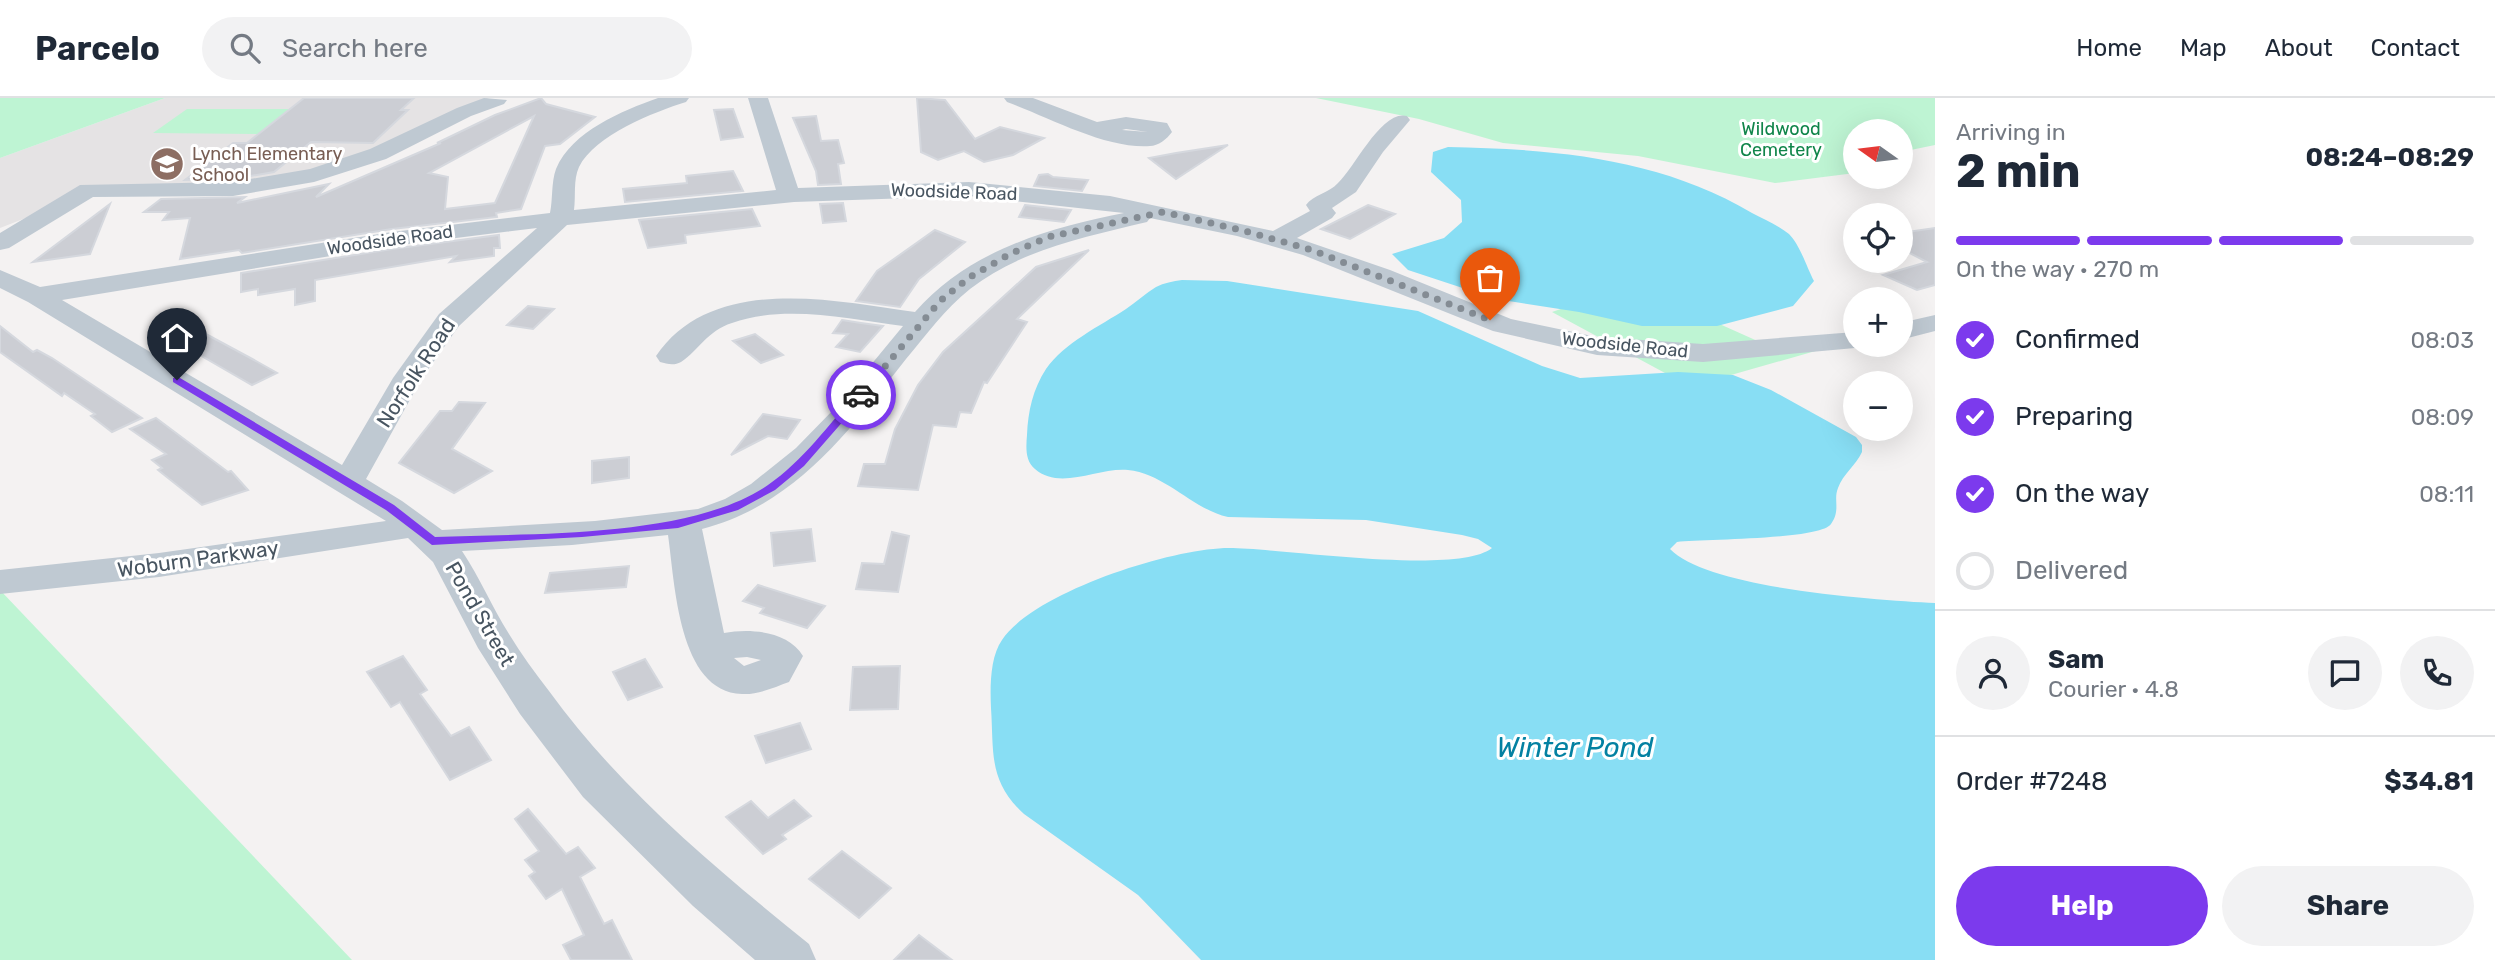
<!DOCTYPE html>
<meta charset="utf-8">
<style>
:root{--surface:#fff;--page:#f2f2f3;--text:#1f2937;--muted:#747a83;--line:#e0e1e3;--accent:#7c3aed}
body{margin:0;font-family:Rubik,sans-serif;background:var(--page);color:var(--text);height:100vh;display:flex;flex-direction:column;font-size:26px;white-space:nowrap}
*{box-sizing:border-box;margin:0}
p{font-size:23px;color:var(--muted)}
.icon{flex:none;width:38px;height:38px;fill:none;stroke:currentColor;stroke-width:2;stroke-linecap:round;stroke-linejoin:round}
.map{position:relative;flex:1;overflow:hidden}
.side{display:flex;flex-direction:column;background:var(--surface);width:560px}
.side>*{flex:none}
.needle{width:46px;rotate:284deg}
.controls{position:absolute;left:1843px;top:21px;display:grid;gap:14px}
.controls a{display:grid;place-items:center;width:70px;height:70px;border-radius:50%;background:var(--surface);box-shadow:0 7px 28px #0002;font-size:35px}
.pin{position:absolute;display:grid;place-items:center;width:60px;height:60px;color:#fff;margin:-72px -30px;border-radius:50% 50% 50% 0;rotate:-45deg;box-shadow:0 0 7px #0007}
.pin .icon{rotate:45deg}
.courier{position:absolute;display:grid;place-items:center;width:70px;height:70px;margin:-35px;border:5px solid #7c3aed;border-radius:50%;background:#fff;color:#222;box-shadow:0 2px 9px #0007}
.headline em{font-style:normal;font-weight:700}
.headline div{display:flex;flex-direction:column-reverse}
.headline{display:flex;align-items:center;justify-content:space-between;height:119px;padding:0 21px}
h1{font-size:46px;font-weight:700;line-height:52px}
.bar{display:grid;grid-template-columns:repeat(4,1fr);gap:10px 7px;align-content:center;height:84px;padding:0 21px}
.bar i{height:9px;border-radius:5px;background:var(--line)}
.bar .current{background:var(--accent)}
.bar p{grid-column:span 4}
.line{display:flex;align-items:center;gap:18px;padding:0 21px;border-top:2px solid var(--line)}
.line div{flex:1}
.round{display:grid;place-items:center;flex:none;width:74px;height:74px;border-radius:37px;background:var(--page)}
ol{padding:0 21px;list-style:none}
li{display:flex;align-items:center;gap:21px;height:77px}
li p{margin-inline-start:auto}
li .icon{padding:7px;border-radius:50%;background:var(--accent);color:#fff;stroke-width:4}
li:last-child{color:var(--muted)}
li i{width:38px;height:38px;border:4px solid var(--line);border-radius:50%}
.primary-button{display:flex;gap:14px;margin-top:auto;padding:14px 21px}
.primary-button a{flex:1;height:80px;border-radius:42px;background:var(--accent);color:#fff;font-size:28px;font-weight:700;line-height:80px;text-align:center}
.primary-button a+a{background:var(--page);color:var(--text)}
header{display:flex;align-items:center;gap:42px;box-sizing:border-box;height:98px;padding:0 35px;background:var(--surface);border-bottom:2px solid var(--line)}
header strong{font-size:33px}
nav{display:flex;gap:38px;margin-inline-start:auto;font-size:24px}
.search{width:490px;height:63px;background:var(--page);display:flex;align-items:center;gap:18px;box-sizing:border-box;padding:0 24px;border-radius:38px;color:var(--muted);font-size:26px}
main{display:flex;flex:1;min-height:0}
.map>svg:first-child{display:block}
.education{fill:#e5e3e4}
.green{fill:#bef4d3}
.water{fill:#88def4}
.building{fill:#ccced4;stroke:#d5d8de;stroke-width:2;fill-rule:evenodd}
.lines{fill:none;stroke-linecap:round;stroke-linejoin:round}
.minor{fill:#bfc9d2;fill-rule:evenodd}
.route{fill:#7c3aed}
.done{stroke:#848c94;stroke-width:7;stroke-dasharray:0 12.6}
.labels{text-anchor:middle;stroke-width:6;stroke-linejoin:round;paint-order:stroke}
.far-park-label{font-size:18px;fill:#10854a;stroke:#fff}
.far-education-label{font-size:18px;fill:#785e54;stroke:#fff;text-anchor:start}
.far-street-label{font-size:18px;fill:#485561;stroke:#fff}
.street-label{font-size:21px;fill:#485561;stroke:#fff}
.near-water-label{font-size:28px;font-style:italic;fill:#0381a2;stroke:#fff}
</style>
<header>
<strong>Parcelo</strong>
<div class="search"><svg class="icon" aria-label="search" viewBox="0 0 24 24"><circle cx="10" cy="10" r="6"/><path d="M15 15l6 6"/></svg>Search here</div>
<nav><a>Home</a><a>Map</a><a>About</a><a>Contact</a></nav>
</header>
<main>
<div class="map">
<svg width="1935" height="862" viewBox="0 0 1935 862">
<rect width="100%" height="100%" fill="#f4f2f2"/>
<polygon class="education" points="165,0 489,0 357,58 315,73 222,87 78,90 36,116 0,130 0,60"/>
<g class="green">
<polygon points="0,0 165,0 0,60"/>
<polygon points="1316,0 1935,0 1935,47 1901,54 1900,33 1855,33 1855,75 1775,85 1638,58 1503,45 1419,21"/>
<polygon points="187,11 289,11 258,36 153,35"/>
<polygon points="1584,203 1715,224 1762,245 1819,252 1724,279 1665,275 1552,214"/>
<polygon points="0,492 352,862 0,862"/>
</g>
<g class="water">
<path d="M1448 49C1554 51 1660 60 1752 115 1764 121 1779 128 1789 136 1800 147 1807 170 1814 183L1793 208 1717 228H1642L1579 214 1496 201 1408 172 1392 156 1444 140 1462 124 1461 102 1431 74 1433 54Z"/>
<path d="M1182 182 1227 183 1418 213 1542 268 1580 280 1678 274 1733 277 1771 292 1856 339 1862 347V354C1856 367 1843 376 1838 390 1833 402 1841 412 1831 426 1820 442 1703 441 1677 444L1670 451C1708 491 1877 502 1935 505V862H1201L1138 797 1024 716C988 683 994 655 991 610 990 589 990 559 1002 542 1034 494 1172 450 1229 450 1280 450 1457 478 1492 450L1478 441 1462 437 1366 422 1228 419C1192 411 1166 376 1128 372 1099 369 1060 393 1035 371 1025 363 1026 349 1027 337 1028 313 1033 291 1046 271 1064 245 1100 228 1126 211 1136 204 1146 195 1156 189 1164 185 1173 183 1182 182Z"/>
</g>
<g class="building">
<polygon points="304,0 414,0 401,12 408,12 373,45 311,44 274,74 233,81 185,82 233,45 247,45"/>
<path d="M541 0 546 6 595 19 560 46 545 48 521 111 496 115 497 119 392 131 242 155 239 152 180 161 190 120 163 122 169 114H144L161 101 245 99 237 105 329 86 316 99 441 45H437L495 17ZM534 18 495 105 445 111 448 79 429 75Z"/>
<polygon points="917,0 945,2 975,41 1000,29 1044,40 1013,57 984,64 964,53 938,62 921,54"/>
<polygon points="733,11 743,39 721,42 714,12"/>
<polygon points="816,18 821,43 838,42 844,65 838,66 841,86 818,87 816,73 793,20"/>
<polygon points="1228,47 1176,81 1149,60 1176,55"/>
<polygon points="733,73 743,93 625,104 623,91 687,85 686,78"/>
<polygon points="1048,76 1053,79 1088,82 1082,93 1034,88 1039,77"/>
<polygon points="843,105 846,123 823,125 820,106"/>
<polygon points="110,106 90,156 33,164"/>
<polygon points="1025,107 1071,112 1064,124 1019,119"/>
<polygon points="1368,107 1395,116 1350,141 1321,131"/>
<polygon points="752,111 760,128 685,137 686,145 648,150 639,122"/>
<polygon points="1935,130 1935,187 1917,192 1883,177 1927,164 1900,150 1900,135"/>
<polygon points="935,132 965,144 919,181 900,209 856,203 877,173"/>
<polygon points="499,137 500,150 494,150 494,158 450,164 456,158 315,182 315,203 295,207 295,191 258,197 258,191 241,194 241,175 392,151"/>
<polygon points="1089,152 1017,221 1027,224 987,285 984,284 971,315 960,314 956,329 933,327 918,392 858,388 864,366 885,366 895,331 918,287 943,254 1036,169"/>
<polygon points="528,208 554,211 533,231 507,227"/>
<polygon points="842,222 861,225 883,228 860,254 836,249 848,236 833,235"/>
<polygon points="0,228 33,254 37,252 52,260 142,320 112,334 91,318 95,316 64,295 62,298 0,254"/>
<polygon points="204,235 256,263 277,275 252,287 179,245"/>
<polygon points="755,236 783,257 761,265 733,243"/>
<polygon points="459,304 485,305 452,351 492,373 454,395 399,365 440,313 452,313"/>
<polygon points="763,316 800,322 787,341 768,338 731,357"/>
<polygon points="156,320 228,374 231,373 248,392 202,407 158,372 162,370 152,362 166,356 130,331"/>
<polygon points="629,359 629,380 592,385 592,363"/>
<polygon points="811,431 815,463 774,468 771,435"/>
<polygon points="892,434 909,438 898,494 856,491 862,465 884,466"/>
<polygon points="629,468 626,489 545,495 550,475"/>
<polygon points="758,487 825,508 807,530 760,515 764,510 743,503"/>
<polygon points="403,558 427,592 420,596 451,638 469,629 491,662 450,682 400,604 391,609 367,574"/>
<polygon points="645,561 662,589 628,602 613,574"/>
<polygon points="900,568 898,611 850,612 853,569"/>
<polygon points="800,625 811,651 766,665 755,638"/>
<polygon points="794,702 811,718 782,737 786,741 763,756 726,719 751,703 768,720"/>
<polygon points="528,711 566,756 578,749 595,770 580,779 604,826 612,822 632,862 571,862 563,847 584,837 562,791 546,801 529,778 535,774 525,762 539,753 515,721"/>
<polygon points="842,753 891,790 859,820 809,781"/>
<polygon points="919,837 952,862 894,862"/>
</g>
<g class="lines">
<g class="minor">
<polygon points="484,0 507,2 504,6 471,18 386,61 314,84 233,98 93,99 9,150 0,152 0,135 80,87 233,84 310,71 370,51 457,10"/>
<path d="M658 0H689L686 4C654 14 595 37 579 69 573 82 576 98 574 112L776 92 748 0H768L798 90 969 84 1110 98 1273 133 1310 113 1306 107C1313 97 1329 95 1338 85 1355 69 1382 11 1407 18L1410 22 1383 54 1356 94 1332 110 1336 115 1332 120 1297 140 1390 172 1511 221 1597 239 1703 246 1855 234V247H1866L1855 250 1703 264 1597 257 1493 233 1303 157 1237 138 1150 120 1147 124C1085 139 1022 151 970 191 944 212 927 236 906 261 850 332 795 407 702 431L724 535C750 530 788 533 803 558L789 584C775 589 758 597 742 596 678 594 675 485 668 437L572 447 462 453C480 480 492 509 509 536 521 556 535 575 549 593 621 692 715 770 809 846L816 862H755L693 808 583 699 520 616 478 550 433 464 408 440 159 479 0 496V472L159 455 386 423 28 204 0 190V172L40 189 392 134 550 115C553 101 551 85 556 71 572 33 622 13 658 0ZM969 98 1124 115C1048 130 968 153 915 214 832 202 712 176 656 258L660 264C667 266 674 268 681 264 699 252 707 233 732 225 784 206 850 221 903 228L837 308 796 350 751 386 725 401 698 411 595 423 442 432 402 403 366 381 422 280 459 228 567 127 794 104ZM537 130 439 216 393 280 342 367 62 202 392 148ZM747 559 761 562 744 568 734 560Z"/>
<path d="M1004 0H1033L1097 24 1126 19 1167 25 1172 34C1167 41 1158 48 1150 48 1105 51 1049 19 1007 4ZM1126 31 1148 34 1122 32Z"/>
<polygon points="1935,217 1935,233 1900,242 1900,225"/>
</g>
</g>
<path class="route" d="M173 280H180L394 407 435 439C530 435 689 441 768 387 803 363 829 326 857 295L866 297 804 368 775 392 738 412 678 430 582 439 432 447 386 412 173 284Z"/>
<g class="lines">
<polyline class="done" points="861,297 940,203 970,179 1010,156 1048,139 1163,114 1241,132 1312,152 1490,222"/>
</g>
<defs>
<g id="school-disc" transform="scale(1.75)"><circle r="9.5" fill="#8d6e63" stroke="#fff"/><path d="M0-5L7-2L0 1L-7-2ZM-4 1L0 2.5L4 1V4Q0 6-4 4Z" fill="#fff"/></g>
</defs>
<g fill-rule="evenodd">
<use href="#school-disc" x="167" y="66"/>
</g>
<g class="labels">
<g class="far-park-label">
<text x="1781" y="37">Wildwood<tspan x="1781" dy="21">Cemetery</tspan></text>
</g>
<g class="far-education-label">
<text x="192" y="62">Lynch Elementary<tspan x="192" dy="21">School</tspan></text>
</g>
<g class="far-street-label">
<text transform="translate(954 94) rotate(2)" y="6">Woodside Road</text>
<text transform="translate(390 142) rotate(-8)" y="6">Woodside Road</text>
<text transform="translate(1625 247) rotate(6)" y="6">Woodside Road</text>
</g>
<g class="street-label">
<text transform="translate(416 275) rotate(-57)" y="7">Norfolk Road</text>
<text transform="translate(198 461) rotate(-8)" y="7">Woburn Parkway</text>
<text transform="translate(480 516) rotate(60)" y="7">Pond Street</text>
</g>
<g class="near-water-label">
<text x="1575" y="659">Winter Pond</text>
</g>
</g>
</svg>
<div class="controls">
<a><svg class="needle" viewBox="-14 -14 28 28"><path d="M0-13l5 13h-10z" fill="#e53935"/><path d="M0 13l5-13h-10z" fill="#747a83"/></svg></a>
<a><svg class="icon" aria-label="locate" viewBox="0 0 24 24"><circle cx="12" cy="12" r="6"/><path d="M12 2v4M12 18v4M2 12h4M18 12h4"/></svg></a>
<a>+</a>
<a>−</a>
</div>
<div class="pin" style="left:1490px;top:222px;background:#ea580c"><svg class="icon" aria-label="bag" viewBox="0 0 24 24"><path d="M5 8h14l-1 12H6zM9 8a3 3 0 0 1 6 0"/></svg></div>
<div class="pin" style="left:177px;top:282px;background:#1f2937"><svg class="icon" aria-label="home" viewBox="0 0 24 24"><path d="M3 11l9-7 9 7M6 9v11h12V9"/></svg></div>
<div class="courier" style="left:861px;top:297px"><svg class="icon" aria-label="car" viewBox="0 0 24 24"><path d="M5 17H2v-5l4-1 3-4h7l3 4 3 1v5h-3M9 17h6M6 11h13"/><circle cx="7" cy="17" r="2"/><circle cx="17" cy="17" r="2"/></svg></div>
</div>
<section class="side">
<div class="headline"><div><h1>2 min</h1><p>Arriving in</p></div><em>08:24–08:29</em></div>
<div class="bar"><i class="current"></i><i class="current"></i><i class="current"></i><i></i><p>On the way · 270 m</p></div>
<ol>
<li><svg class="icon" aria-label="check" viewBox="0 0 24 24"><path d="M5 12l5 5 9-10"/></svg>Confirmed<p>08:03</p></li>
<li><svg class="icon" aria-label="check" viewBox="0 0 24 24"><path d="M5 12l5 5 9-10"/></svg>Preparing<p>08:09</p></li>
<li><svg class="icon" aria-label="check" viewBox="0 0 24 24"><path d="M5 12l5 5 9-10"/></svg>On the way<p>08:11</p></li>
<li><i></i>Delivered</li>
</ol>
<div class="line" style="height:126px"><a class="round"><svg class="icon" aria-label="person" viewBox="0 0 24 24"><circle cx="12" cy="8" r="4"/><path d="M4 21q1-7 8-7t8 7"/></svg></a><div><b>Sam</b><p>Courier · 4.8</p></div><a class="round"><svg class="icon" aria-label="chat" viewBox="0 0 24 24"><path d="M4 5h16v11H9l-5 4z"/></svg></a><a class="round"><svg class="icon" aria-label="phone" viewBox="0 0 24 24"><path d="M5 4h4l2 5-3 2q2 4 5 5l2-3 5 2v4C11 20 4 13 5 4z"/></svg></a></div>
<div class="line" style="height:91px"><div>Order #7248</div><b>$34.81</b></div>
<div class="primary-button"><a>Help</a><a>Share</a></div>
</section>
</main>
